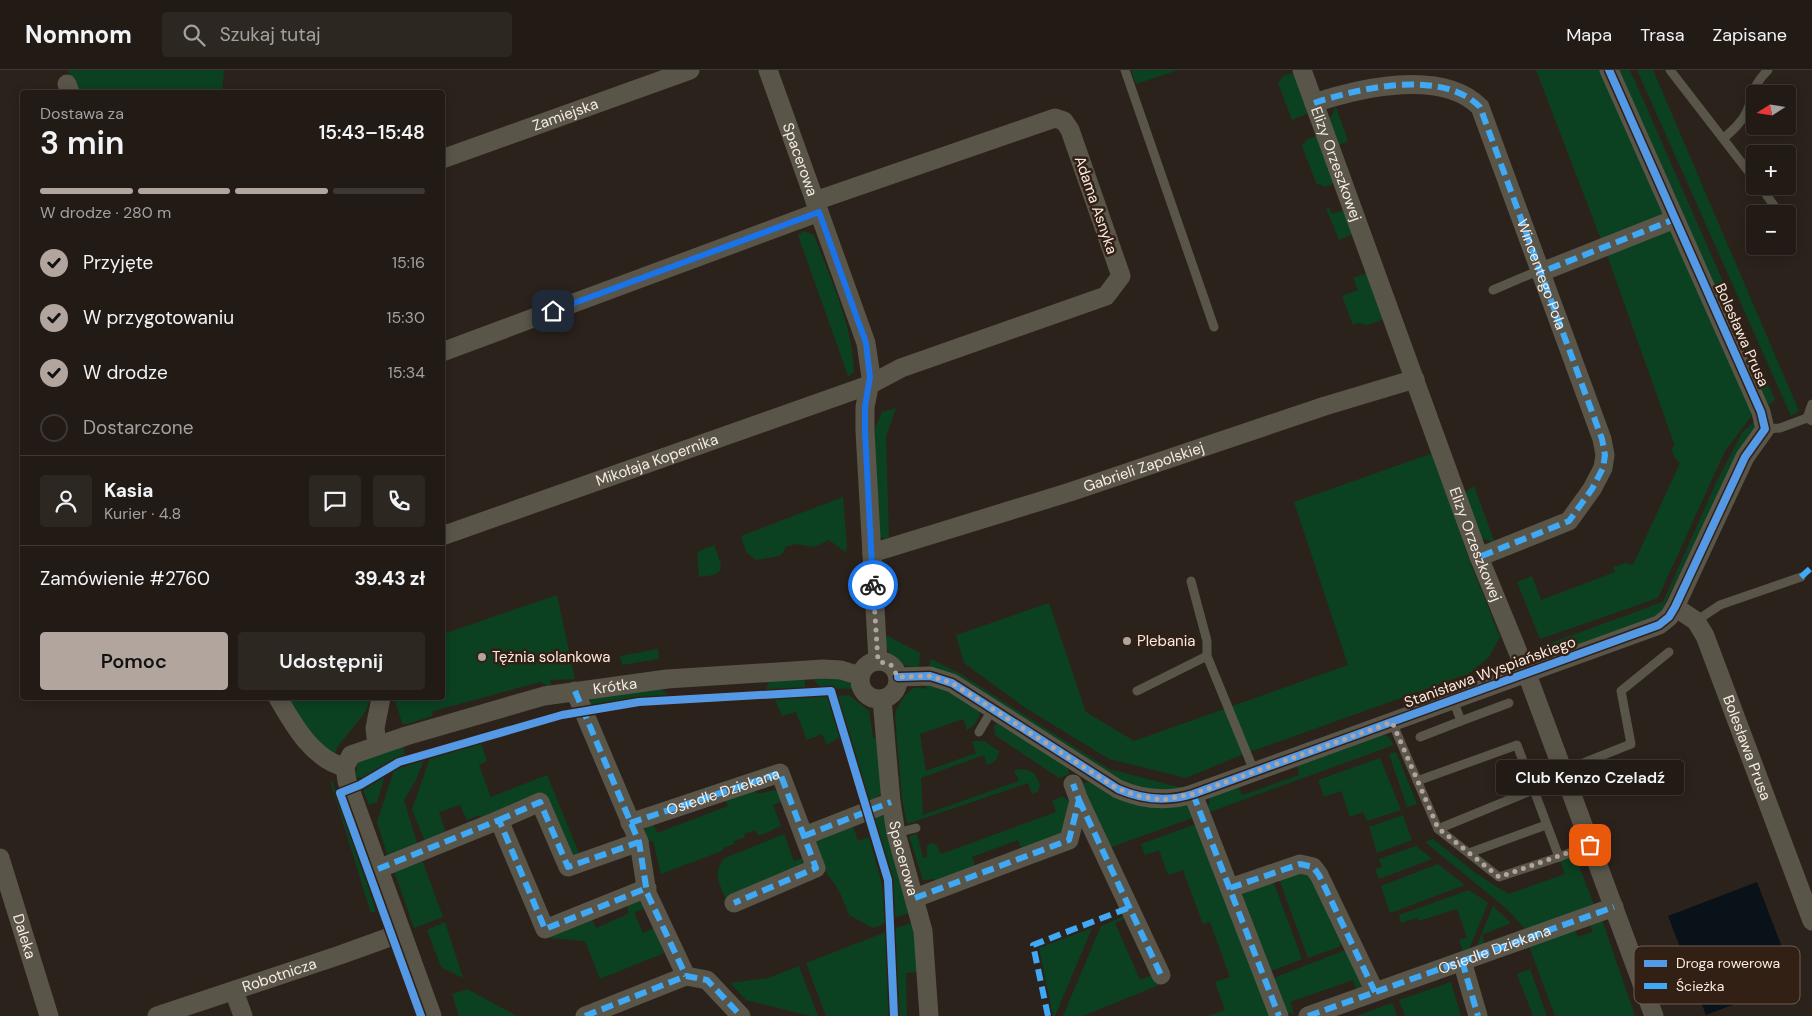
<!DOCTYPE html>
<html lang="pl">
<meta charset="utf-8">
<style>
:root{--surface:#211a15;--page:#2d2722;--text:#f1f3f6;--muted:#a2a1a0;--line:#3e3834;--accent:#b1a59d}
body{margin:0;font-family:"DM Sans",sans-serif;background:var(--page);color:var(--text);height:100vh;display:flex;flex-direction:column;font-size:19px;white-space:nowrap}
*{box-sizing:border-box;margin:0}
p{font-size:16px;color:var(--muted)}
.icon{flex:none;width:28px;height:28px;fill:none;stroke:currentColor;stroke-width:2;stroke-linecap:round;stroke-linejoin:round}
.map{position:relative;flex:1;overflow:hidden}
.sheet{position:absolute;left:20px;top:20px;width:425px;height:610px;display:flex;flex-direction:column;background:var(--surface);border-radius:5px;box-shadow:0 2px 12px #0003,0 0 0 1px var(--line)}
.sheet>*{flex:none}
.needle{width:32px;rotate:258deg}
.buttons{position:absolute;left:1746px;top:15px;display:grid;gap:10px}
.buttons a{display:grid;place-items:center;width:50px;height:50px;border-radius:5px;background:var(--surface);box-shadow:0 2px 12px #0003,0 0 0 1px var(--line);font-size:25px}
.pin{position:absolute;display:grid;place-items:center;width:42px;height:42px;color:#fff;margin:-21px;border-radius:10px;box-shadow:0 2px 8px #0006}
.courier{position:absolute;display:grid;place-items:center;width:50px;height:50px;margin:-25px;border:4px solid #1a73e8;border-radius:50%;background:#fff;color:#222;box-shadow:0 1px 6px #0007}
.bubble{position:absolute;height:35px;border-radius:5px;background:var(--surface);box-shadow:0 2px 12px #0003,0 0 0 1px var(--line);font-size:16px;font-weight:600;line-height:35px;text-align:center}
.summary em{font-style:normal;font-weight:600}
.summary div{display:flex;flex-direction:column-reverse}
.summary{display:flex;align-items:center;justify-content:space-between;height:85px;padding:0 20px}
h1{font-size:32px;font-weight:600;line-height:38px}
.bar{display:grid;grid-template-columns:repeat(4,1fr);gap:8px 5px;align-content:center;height:60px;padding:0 20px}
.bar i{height:6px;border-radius:4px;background:var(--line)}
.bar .selected{background:var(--accent)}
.bar p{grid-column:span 4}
.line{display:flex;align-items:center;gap:12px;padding:0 20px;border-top:1px solid var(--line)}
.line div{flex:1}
.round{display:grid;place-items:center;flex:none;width:52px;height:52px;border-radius:5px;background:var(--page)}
ol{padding:0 20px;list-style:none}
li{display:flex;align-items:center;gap:15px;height:55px}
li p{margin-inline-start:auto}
li .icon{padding:5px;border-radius:50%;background:var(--accent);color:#111;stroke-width:4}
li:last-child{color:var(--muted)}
li i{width:28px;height:28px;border:2px solid var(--line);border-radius:50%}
.action{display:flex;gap:10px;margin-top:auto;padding:10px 20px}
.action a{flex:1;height:58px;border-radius:5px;background:var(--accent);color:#111;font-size:20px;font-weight:600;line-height:58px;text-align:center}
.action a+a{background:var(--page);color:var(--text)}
header{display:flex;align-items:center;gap:30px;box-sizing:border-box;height:70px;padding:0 25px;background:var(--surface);border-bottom:1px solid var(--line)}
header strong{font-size:24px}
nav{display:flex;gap:28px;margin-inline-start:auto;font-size:18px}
.search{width:350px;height:45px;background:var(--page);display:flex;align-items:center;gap:12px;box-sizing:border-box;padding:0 18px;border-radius:5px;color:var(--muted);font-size:19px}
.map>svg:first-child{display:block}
.green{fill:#0b4121}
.water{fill:#081218}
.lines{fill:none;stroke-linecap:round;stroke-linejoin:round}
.lane{stroke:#595549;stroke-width:9}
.street{stroke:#595549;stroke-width:19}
.quiet{stroke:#3fa9f5;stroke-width:6;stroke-dasharray:12 6;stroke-linecap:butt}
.cycleway-casing{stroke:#332015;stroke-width:11}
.cycleway{stroke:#5399e6;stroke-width:8}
.done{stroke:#b1a59d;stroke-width:5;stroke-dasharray:0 9}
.route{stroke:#1a73e8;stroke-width:6}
.poi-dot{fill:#b1a59d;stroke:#332015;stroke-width:2}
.labels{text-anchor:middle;stroke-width:5;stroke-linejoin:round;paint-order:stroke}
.street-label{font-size:15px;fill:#f8ebe3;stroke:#332015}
.poi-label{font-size:15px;fill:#f8ebe3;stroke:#332015;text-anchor:start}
.key{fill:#332015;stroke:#6e5d53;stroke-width:1}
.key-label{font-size:14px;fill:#f8ebe3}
</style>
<header>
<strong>Nomnom</strong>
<div class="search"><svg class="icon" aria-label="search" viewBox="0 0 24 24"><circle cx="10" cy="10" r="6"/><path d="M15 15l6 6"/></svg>Szukaj tutaj</div>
<nav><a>Mapa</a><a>Trasa</a><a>Zapisane</a></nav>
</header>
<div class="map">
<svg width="1812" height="946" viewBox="0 0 1812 946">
<rect width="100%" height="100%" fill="#2c221c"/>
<g class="green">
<polygon points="68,0 224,0 222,22 78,22"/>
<polygon points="1131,0 1178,0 1136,14"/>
<polygon points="1536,0 1601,0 1664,146 1602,172"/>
<polygon points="1620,0 1629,0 1634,9 1775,330 1767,336 1620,6"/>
<polygon points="1637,0 1653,0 1799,341 1791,346"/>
<polygon points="1293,3 1296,4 1309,43 1292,50 1278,13 1283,6"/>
<polygon points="1336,37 1348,71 1337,76 1330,49"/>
<polygon points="1315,66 1318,67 1334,110 1333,114 1324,117 1320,114 1317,115 1302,76 1306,70"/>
<polygon points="1329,137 1332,144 1344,140 1353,164 1339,170 1326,138"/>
<polygon points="1671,158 1753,344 1725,381 1658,528 1540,569 1517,512 1532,506 1541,530 1615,502 1613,497 1626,493 1633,495 1680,393 1675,388 1671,378 1675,376 1607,185"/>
<path d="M804 161 814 165C830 208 853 256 854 302L848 306 798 165Z"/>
<polygon points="1367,203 1384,245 1382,250 1367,255 1357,253 1353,255 1342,226 1358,220 1353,208"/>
<polygon points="896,338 886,367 889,467 886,469 878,466 874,360 882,342"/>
<polygon points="1756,350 1756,356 1745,370 1660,544 1655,548 1546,587 1542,576 1663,532 1716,413 1742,363"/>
<polygon points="1433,383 1470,492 1500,567 1489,587 1468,604 1241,685 1186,708 1109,689 1024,637 964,593 956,565 1049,533 1086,642 1134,671 1348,595 1294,432"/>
<polygon points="1474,416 1495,473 1481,468 1464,423"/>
<polygon points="843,427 847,477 845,482 829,470 814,477 796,474 785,477 784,482 779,486 756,490 746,482 741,466"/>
<polygon points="714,475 721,494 720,501 714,505 699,507 697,482"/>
<polygon points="557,525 575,609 550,610 551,616 548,617 541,612 433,641 432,646 403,655 394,628 442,628 443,564"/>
<path d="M888 566 920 583 919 597C898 597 887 588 884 567Z"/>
<polygon points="658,579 659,589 622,595 620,586"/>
<polygon points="931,589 959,603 1109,699 1186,719 1159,720 1129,716 929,597"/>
<polygon points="810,606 828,606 849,612 854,619 821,618"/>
<polygon points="805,607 805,618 766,619 770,609"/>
<path d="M927 614 939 616 978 637 980 645 974 655 967 660 963 649 920 664 926 701 976 683 972 671H984L999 681C999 689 994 692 987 695L984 685 921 708 923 745 1019 711 1014 700C1028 697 1037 702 1040 716L1038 721 1032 724 1028 713 907 754 902 729 895 644C897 637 906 621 914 618 918 617 922 618 926 619Z"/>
<polygon points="657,616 669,625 589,635 592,627"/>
<polygon points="849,625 869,641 873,668 877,668 882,723 869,733 837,626"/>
<polygon points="827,626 840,667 827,675 822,664 807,670 796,642 782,646 774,628"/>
<polygon points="285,628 371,628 364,644 338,676 335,684 319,678"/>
<polygon points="997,653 1068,697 1069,704 1059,708 995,665 994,656"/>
<polygon points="1383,665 1389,667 1394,675 1207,743 1210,727 1237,716 1243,725 1299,705 1297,694"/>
<polygon points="481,673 487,691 479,695 491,727 547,705 581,788 575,790 543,728 483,752 480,745 467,750 460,735 439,742 446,764 425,772 412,739 430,688"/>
<polygon points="403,675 405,686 366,707 355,708 358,693 365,687"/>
<polygon points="1396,682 1417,734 1407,737 1389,684"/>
<polygon points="1380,688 1401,740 1367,751 1363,742 1350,747 1341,721 1324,727 1318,710"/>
<polygon points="424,690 416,710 404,730 418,776 388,787 377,752 394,700"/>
<polygon points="385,706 377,732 369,735 363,720"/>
<polygon points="330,711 332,711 373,822 370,823 376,841 371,843"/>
<polygon points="1086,712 1188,732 1198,746 1106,779 1083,714"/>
<path d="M749 718C758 727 763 722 775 720L783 731 773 735 781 756 759 766 755 760 744 764 745 767 734 771V774L723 778 722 781 661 804 653 771 643 773C643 764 643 757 653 753L657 763 728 736 724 725Z"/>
<polygon points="1062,726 1069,731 1063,763 1022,781 1018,770 972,787 976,798 936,813 934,809 923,810 909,766 917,764 923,788 927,787 927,776 931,773 936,774 941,784 1056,742 1052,731"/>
<polygon points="875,742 885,748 911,843 895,847 893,813 873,743"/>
<polygon points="1403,745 1412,770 1377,783 1369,757"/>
<polygon points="1196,754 1270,946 1208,946 1225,940 1215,912 1230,907 1210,852 1203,854 1183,800 1168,805 1159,780 1145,785 1141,774"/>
<path d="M853 756 858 771 869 767 882 814 886 853 873 858 849 845C846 838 843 830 840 823 832 807 811 788 816 769Z"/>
<path d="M784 764 794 791 805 787V795L726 829C719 813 712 802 725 788Z"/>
<polygon points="1433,769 1477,804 1508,824 1565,804 1560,791 1575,785 1594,835 1526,860 1507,839 1425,772"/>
<polygon points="1416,776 1432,789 1379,809 1375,799 1382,797 1379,789"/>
<polygon points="421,787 443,847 414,858 393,798"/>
<polygon points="1438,794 1465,815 1390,843 1381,816"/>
<polygon points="1298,803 1308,803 1343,871 1339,877 1308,888 1279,809"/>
<polygon points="1273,811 1302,889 1269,902 1241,832 1244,822"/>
<polygon points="1469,820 1488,833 1468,882 1464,884 1459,870 1467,867 1457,839 1419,851 1417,848 1401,853 1399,845"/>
<polygon points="637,829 645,838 634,843 643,863 654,858 664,883 600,909 585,871 550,868 548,863 591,848 596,858 628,844 628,833"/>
<polygon points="1493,836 1511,853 1482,865 1485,876 1475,880"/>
<polygon points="1124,846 1127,847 1115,853 1140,910 1152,905 1159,915 1083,946 1063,946 1101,856"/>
<polygon points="1601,847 1635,946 1555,946 1529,876 1574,858 1578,867 1593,862 1589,852"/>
<polygon points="445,852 463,908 441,897 427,860"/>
<polygon points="913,853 920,902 906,903 907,946 899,946 895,858"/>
<polygon points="1092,858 1055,946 1053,946 1039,878"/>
<polygon points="886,862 890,946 826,946 806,893"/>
<polygon points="1348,879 1362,916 1357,922 1353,910 1290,932 1294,944 1285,942 1271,909"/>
<polygon points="799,896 818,946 810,946 746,930 730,913 768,908"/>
<polygon points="1530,899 1547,946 1533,946 1517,904"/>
<polygon points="1451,912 1461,946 1405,946 1399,930"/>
<polygon points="467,919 517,946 459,946 452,924"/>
<polygon points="1392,933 1397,946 1356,946"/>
</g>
<polygon class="water" points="1757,812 1795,911 1706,945 1668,846"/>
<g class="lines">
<g class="lane">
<polyline points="1125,0 1214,257"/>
<polyline points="1670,0 1755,110"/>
<path d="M1724 68C1733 60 1742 52 1747 41 1755 22 1752 16 1768 0"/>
<polyline points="1760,116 1780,144"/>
<polyline points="1493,220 1540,200"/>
<polyline points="1807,348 1812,334"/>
<polyline points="1765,359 1780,358 1807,348 1812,351"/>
<polyline points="1191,511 1207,571 1207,586 1254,701"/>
<polyline points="1696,551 1720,535 1801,507"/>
<polyline points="1137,621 1207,586"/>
<polyline points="1461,651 1509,633"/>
<polyline points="1392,652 1438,759 1499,807 1559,787 1517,675 1417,711"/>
<polyline points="979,662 993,638"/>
<polyline points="1420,667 1461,651 1453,630"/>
<polyline points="1563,701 1631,674 1621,621 1669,582"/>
<polyline points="1438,759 1533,720"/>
<polyline points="896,763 916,758"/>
<polyline points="1469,783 1546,755"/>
<polyline points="1559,787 1590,775"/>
</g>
<g class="street">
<path id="s1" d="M768 0 866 273 871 307 865 337V361L878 591"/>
<path id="s2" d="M1302 0 1479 487 1527 604 1654 946"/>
<polyline points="67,14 70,22"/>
<path id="s3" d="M1314 33C1366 16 1443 0 1480 37L1602 369 1605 385 1603 398 1592 419 1569 451 1479 487"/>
<path id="s4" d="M442 89 690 0"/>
<polyline points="1549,199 1675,149"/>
<polyline points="442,282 819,142"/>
<path id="s5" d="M442 466 869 315 901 298 1106 226 1121 206 1070 60 1064 51 1055 48 815 131"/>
<path id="s6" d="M872 483 1070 422 1325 336 1415 309"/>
<path id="s7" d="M1675 537 1696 551 1705 566 1812 851"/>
<circle cx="879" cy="610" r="19"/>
<path d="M898 607 930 606 952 613 1118 719C1143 730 1167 732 1193 724L1659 555 1669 547 1675 537 1745 387 1765 359 1761 342 1609 0"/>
<polyline points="575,621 639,772 647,823 686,906"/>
<path d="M278 628C293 654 313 690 345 697"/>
<path id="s8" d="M882 629 891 732 896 763 923 861 929 946"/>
<polyline points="377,675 375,658 381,628"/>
<polyline points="1193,724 1279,946"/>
<polyline points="1079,730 1161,905"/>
<polyline points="499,750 540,732 568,797 639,772"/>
<path id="s9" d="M630 753 780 703 816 798 734 833"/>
<polyline points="804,766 891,732"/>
<path id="s10" d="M0 788 49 946"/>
<polyline points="378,799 499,750 545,859 647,818"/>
<polyline points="1230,818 1300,794 1313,797 1319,805 1375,922"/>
<polyline points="915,828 1069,770 1079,730 1073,714"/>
<polyline points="1462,891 1478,946"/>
<polyline points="234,921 243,946"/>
<path id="s11" d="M157 946 340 885 401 863"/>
<path id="s12" d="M432 946 347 711 345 697 351 685 406 666 544 626 667 609 823 599 841 600 860 606"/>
<polyline points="585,946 686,906 707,910 741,946"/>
<polyline points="1308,946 1614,837"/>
</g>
<g class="quiet">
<path d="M1314 33C1366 16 1443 0 1480 37L1602 369 1605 385 1603 398 1592 419 1569 451 1479 487"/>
<polyline points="1549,199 1675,149"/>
<polyline points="1801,507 1812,497"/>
<polyline points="575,621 639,772 647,823 686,906"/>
<polyline points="1193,724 1279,946"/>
<polyline points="1079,730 1161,905"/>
<polyline points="499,750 540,732 568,797 639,772"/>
<polyline points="630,753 780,703 816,798 734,833"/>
<polyline points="804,766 891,732"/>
<polyline points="378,799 499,750 545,859 647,818"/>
<polyline points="1230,818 1300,794 1313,797 1319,805 1375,922"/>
<polyline points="915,828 1069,770 1079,730 1073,714"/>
<polyline points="1462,891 1478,946"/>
<polyline points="585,946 686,906 707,910 741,946"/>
<polyline points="1048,946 1033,875 1128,838"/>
<path id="s13" d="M1308 946 1614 837"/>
</g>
<g class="cycleway-casing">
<g id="cycleway">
<path d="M898 607 930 606 952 613 1118 719C1143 730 1167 732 1193 724L1659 555 1669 547 1675 537 1745 387 1765 359 1761 342 1609 0"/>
<polyline points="421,946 340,723 360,715 399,692 562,645 639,632 831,621 888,810 894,946"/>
</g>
</g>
<use href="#cycleway" class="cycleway"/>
</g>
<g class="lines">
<polyline class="done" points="873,515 878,591 891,595 898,607 930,606 952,613 1118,719 1139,726 1162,730 1193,724 1392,652 1438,758 1499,807 1590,775"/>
<polyline class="route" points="553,241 819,142 866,273 870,307 865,337 865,361 873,515"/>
</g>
<g class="poi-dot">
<circle cx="1127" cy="571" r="5"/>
<circle cx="482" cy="587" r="5"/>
</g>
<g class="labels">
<g class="street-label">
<text dy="5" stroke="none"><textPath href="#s4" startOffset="131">Zamiejska</textPath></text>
<text dy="5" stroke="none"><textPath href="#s1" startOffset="95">Spacerowa</textPath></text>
<text dy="5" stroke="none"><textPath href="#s2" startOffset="100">Elizy Orzeszkowej</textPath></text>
<text transform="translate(1096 135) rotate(71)" y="5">Adama Asnyka</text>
<text dy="5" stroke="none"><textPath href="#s3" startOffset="352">Wincentego Pola</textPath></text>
<text transform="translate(1742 265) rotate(66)" y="5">Bolesława Prusa</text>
<text dy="5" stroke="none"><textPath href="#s5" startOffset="228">Mikołaja Kopernika</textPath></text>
<text dy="5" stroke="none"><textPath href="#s6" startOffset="285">Gabrieli Zapolskiej</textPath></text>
<text dy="5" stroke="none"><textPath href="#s2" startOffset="505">Elizy Orzeszkowej</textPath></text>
<text transform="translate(1490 602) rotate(-20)" y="5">Stanisława Wyspiańskiego</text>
<text dy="5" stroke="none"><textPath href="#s12" startOffset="551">Krótka</textPath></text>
<text dy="5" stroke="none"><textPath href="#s7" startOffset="162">Bolesława Prusa</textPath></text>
<text dy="5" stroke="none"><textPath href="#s9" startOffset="98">Osiedle Dziekana</textPath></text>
<text dy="5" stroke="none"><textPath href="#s8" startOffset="161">Spacerowa</textPath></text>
<text dy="5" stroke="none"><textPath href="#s10" startOffset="82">Daleka</textPath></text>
<text dy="5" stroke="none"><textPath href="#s13" startOffset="198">Osiedle Dziekana</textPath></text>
<text dy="5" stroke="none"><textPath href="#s11" startOffset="129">Robotnicza</textPath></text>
</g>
<g class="poi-label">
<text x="1137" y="576">Plebania</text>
<text x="492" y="592">Tężnia solankowa</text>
</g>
</g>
<rect x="1634" y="876" width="166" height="58" rx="8" class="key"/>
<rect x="1644" y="890" width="23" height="7" fill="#5399e6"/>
<rect x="1644" y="913" width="23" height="6" fill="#3fa9f5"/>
<g class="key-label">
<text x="1676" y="898">Droga rowerowa</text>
<text x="1676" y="921">Ścieżka</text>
</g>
</svg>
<div class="buttons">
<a><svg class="needle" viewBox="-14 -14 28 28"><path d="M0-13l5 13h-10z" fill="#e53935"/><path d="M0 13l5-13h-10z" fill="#a2a1a0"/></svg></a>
<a>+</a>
<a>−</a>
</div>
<div class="pin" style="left:1590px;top:775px;background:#ea580c"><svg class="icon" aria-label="bag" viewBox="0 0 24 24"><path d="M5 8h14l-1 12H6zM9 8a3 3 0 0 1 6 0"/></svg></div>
<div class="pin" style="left:553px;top:241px;background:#1f2937"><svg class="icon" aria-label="home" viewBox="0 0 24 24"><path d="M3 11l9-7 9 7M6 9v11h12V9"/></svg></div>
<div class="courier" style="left:873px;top:515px"><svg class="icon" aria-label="bike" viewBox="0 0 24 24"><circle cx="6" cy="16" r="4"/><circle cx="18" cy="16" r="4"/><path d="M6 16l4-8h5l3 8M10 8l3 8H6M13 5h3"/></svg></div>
<div class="bubble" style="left:1496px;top:690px;width:188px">Club Kenzo Czeladź</div>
<section class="sheet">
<div class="summary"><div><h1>3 min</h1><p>Dostawa za</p></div><em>15:43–15:48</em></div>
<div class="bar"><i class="selected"></i><i class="selected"></i><i class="selected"></i><i></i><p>W drodze · 280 m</p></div>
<ol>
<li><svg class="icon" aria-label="check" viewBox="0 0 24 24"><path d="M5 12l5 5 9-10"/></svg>Przyjęte<p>15:16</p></li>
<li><svg class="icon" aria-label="check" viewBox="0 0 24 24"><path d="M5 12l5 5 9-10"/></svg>W przygotowaniu<p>15:30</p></li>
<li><svg class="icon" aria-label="check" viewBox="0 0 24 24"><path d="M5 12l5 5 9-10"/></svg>W drodze<p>15:34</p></li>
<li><i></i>Dostarczone</li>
</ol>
<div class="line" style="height:90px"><a class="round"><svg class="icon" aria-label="person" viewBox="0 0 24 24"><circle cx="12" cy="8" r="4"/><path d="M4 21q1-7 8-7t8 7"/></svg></a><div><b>Kasia</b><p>Kurier · 4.8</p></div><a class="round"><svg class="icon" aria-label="chat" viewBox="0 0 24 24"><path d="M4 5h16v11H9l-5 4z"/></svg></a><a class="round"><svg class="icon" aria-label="phone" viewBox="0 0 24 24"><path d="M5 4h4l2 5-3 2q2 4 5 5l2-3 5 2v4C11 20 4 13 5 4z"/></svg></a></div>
<div class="line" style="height:65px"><div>Zamówienie #2760</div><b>39.43 zł</b></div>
<div class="action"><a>Pomoc</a><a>Udostępnij</a></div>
</section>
</div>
